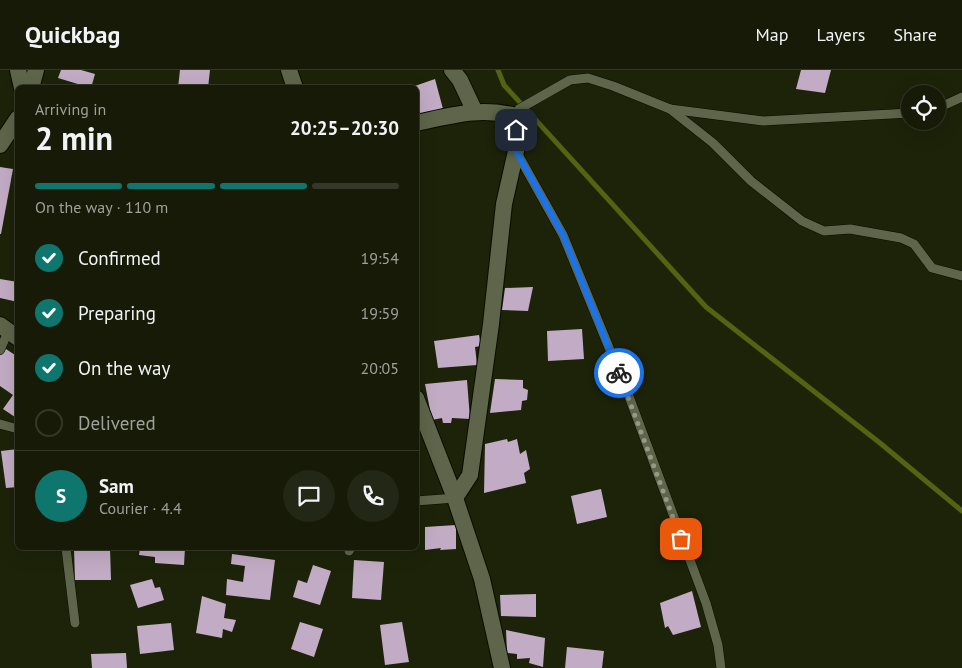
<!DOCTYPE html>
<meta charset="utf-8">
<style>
:root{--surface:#161a07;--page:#232715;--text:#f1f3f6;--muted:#9ea19b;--line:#353828;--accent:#0f766e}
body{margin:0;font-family:"PT Sans",sans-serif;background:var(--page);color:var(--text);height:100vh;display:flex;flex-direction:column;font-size:19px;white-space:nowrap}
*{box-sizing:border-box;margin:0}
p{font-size:16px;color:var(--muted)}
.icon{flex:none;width:28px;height:28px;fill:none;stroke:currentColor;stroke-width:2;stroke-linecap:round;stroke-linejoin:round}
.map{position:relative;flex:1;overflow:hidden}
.sheet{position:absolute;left:15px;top:15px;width:404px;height:465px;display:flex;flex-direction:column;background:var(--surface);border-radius:8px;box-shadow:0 5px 20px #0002,0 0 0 1px var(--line)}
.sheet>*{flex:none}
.tools{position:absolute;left:901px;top:15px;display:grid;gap:10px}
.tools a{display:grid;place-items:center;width:45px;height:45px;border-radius:50%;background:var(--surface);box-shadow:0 5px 20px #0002,0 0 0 1px var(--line);font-size:25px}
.pin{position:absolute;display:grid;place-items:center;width:42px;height:42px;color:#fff;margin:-21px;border-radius:10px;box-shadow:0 2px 8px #0006}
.courier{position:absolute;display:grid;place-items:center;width:50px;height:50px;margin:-25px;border:4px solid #1a73e8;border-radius:50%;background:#fff;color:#222;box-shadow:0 1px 6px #0007}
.summary em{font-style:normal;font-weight:800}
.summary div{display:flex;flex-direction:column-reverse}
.summary{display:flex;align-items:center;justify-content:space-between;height:85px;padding:0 20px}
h1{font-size:32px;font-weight:800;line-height:38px}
.bar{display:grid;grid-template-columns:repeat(4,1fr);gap:8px 5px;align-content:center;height:60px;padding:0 20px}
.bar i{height:6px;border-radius:4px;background:var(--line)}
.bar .selected{background:var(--accent)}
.bar p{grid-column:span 4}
.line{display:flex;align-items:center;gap:12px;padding:0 20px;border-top:1px solid var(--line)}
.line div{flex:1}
.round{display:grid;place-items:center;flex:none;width:52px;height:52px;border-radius:26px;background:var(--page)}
ol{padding:0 20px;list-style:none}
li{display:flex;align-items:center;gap:15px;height:55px}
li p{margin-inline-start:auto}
li .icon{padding:5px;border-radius:50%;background:var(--accent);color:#fff;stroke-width:4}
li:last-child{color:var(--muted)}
li i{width:28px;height:28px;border:2px solid var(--line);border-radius:50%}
header{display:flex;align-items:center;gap:30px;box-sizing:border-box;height:70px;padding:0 25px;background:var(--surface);border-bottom:1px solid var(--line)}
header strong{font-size:24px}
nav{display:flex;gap:28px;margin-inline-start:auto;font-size:18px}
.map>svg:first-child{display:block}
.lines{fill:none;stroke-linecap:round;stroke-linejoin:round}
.stream{stroke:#546312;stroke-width:5}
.building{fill:#c2acc5}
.service-casing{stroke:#080c00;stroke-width:10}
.minor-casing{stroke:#080c00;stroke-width:18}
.service{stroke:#5e654a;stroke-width:9}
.minor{stroke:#5e654a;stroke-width:16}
.done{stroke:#959986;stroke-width:5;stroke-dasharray:0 9}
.route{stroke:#1a73e8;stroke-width:6}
</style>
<header>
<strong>Quickbag</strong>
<nav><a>Map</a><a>Layers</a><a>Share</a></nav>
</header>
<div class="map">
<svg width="962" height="598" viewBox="0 0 962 598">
<rect width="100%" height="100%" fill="#1d2309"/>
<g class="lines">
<polyline class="stream" points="498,0 504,15 706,237 880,373 962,441"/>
</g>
<g class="building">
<polygon points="61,0 81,0 95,4 91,18 58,8"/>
<polygon points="180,0 210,0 208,18 178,18"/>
<polygon points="801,0 831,0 825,23 796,19"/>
<polygon points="435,9 443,39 416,48 416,18 412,17"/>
<polygon points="0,97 13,99 1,164 0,164"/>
<polygon points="0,209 18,212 18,232 0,228"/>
<polygon points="533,217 528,241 502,240 505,218"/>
<polygon points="582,259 584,289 548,291 547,261"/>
<polygon points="479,265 481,276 475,277 477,295 438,298 434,271"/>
<polygon points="3,277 18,287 18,349 3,339 13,325 0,316 0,281"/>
<polygon points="495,309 523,310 523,318 528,320 527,330 522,331 521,340 490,343"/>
<polygon points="467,310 470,349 452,348 451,353 443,353 442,348 432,350 425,314"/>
<polygon points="507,369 508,372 517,369 520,384 526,380 530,399 524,403 526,413 484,423 485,374"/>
<polygon points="18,379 18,417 6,418 1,381"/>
<polygon points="601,419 607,447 577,454 571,426"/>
<polygon points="456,455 456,479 440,480 441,478 425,480 425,457"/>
<polygon points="110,478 111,510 75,510 74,479"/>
<polygon points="140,478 185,478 184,495 155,493 155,487 139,485"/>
<polygon points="232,484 275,490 270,530 226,525 227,509 243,512 245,496 231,494"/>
<polygon points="354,490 384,492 381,530 352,528"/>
<polygon points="313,495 331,501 320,535 293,527 298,510 307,513"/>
<polygon points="152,509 155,518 160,517 164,530 138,538 130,515"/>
<polygon points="692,521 701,557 673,565 668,556 665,558 660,533"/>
<polygon points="536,524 536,547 501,546 500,525"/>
<polygon points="202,526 226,534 224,548 236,550 232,562 223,559 222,568 196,563"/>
<polygon points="300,552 323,559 314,587 291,579"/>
<polygon points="402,552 409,592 385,595 380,555"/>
<polygon points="171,553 174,580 140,584 137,556"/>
<polygon points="506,560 545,568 543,597 529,593 530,588 517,589 517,584 507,583"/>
<polygon points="567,577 604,581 602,598 565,598"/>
<polygon points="126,583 127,598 92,598 91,584"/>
</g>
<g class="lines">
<g class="service-casing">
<g id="service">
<polyline points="938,38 962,27"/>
<polyline points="670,39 763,51 910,43"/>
<polyline points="0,280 8,262"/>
<polyline points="0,354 18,359"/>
<polyline points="416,431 455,428"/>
<polyline points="66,478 75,553"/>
<polyline points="349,481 351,478"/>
<polyline points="721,598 718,575 706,533 630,329 563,165 516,81 519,39 570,10 588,8 613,16 670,39 713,73 751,111 802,151 824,161 850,159 901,168 914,174 932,198 962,206"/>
</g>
</g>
<g class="minor-casing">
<g id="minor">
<polyline points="18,0 22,18"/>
<polyline points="289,0 295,18"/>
<polyline points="452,0 460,10 475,42"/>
<polyline points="31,18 36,0"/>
<path d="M416 53C454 45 479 37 517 46"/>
<polyline points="0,75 18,48"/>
<polyline points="0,255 18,268"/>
<polyline points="416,328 455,428 482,509 502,598"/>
<polyline points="455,428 470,405 491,254 504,134 516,81"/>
</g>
</g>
<use href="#service" class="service"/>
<use href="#minor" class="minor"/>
</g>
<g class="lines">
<polyline class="done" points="619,303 681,469"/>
<polyline class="route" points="516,60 516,81 563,165 619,303"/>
</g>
</svg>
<div class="tools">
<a><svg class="icon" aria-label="locate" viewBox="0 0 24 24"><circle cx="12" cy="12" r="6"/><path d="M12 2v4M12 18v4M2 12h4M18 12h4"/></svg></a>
</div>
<div class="pin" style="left:681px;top:469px;background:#ea580c"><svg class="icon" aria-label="bag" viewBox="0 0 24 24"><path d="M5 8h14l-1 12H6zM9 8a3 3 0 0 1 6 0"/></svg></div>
<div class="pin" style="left:516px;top:60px;background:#1f2937"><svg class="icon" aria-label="home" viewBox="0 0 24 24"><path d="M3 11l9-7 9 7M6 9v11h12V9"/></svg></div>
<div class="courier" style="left:619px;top:303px"><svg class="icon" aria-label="bike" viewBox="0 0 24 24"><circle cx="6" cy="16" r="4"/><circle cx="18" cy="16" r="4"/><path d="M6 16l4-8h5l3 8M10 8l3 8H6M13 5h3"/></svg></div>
<section class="sheet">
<div class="summary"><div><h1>2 min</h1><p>Arriving in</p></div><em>20:25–20:30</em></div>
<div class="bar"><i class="selected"></i><i class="selected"></i><i class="selected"></i><i></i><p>On the way · 110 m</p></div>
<ol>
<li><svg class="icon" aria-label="check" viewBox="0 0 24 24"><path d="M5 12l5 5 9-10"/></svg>Confirmed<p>19:54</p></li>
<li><svg class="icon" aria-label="check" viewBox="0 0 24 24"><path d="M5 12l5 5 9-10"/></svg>Preparing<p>19:59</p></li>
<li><svg class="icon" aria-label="check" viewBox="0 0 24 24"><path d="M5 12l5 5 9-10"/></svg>On the way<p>20:05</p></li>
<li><i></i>Delivered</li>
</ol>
<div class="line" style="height:90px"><b class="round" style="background:var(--accent);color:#fff">S</b><div><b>Sam</b><p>Courier · 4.4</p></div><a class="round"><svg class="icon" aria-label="chat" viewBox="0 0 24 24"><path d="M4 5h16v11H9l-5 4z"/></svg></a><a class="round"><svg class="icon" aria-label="phone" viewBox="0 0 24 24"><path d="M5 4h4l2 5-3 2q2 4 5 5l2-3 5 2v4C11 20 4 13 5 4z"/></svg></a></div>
</section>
</div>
